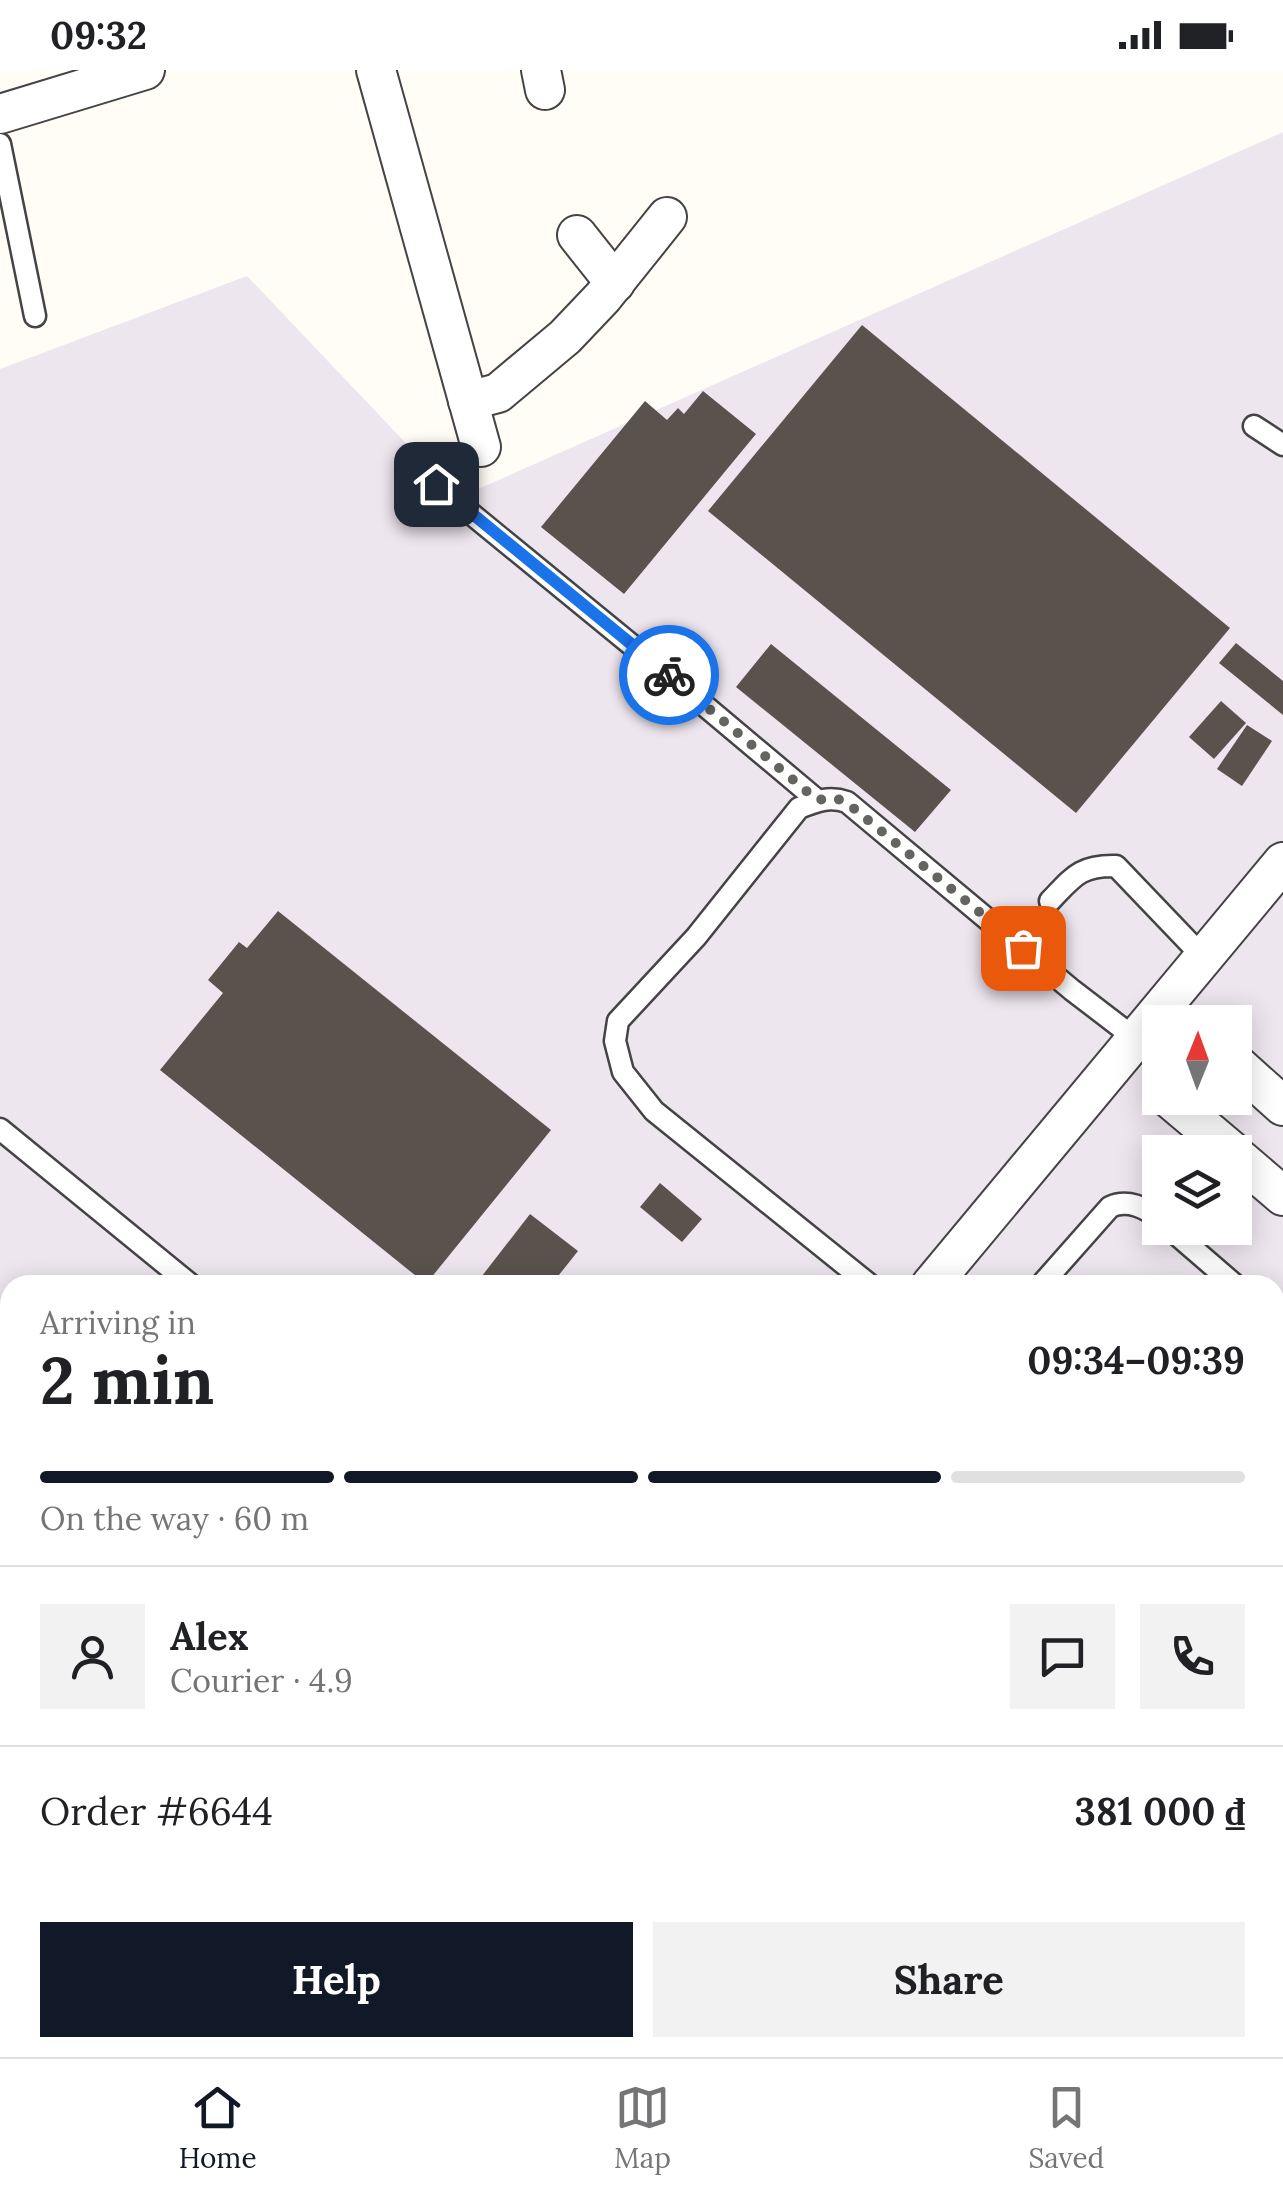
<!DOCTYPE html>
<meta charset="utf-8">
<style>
:root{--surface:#fff;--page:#f2f2f2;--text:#202124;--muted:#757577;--line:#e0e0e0;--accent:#111827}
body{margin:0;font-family:Lora,serif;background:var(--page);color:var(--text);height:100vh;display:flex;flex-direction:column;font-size:38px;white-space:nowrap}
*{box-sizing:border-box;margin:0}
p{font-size:32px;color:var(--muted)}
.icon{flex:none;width:55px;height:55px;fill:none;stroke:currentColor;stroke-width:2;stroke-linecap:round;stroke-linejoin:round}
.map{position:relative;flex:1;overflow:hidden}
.details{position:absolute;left:0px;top:1205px;width:1285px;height:782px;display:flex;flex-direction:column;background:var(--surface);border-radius:30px 30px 0 0;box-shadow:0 5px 25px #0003}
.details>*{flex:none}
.needle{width:65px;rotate:1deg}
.tools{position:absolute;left:1142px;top:935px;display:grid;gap:20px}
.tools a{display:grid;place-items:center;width:110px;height:110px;border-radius:0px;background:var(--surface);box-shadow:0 5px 25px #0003;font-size:50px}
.pin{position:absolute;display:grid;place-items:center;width:85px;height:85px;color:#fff;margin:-42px;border-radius:20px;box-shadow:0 5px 15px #0006}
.courier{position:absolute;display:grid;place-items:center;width:100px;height:100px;margin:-50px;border:8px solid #1a73e8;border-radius:50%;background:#fff;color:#222;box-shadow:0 2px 12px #0007}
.head em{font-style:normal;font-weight:800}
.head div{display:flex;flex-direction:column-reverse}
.head{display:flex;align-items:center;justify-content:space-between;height:170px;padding:0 40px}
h1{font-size:65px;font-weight:800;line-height:75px}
.bar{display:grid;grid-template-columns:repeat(4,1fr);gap:15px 10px;align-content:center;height:120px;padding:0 40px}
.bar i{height:12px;border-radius:8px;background:var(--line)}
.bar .active{background:var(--accent)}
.bar p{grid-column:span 4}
.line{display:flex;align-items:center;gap:25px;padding:0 40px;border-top:2px solid var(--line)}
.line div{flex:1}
.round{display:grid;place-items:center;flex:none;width:105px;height:105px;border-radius:0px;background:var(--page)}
.cta{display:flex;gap:20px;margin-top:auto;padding:20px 40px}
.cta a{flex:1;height:115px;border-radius:0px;background:var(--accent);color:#fff;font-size:40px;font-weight:800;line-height:115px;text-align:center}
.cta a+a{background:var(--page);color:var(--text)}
.status{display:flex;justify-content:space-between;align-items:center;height:70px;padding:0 50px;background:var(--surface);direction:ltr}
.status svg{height:28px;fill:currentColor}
.dock{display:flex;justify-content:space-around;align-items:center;height:140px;border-top:2px solid var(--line);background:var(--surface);font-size:28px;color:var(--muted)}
.dock a{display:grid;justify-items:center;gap:5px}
.dock .active{color:var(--accent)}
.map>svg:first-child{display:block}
.industrial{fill:#eee6ef;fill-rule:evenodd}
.building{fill:#5a524d}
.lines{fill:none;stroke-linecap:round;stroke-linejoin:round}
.lane-casing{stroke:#444;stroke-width:25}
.street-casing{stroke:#444;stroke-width:42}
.lane{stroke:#fff;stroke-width:20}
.street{stroke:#fff;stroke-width:38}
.done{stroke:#646461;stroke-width:10;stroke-dasharray:0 18}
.route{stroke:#1a73e8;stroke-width:12}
</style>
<div class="status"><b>09:32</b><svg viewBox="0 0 49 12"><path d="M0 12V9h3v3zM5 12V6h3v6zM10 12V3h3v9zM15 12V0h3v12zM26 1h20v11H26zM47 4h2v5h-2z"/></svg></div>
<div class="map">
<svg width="1283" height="1987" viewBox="0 0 1283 1987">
<rect width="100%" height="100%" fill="#fffdf5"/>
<path class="industrial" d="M1283 62V1987H0V299L247 206 458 428ZM1160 952H1235V1028H1160ZM1160 1082H1235V1158H1160ZM10 1215H1275V1978H10Z"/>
<g class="building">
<polygon points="862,255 1230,558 1076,743 708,441"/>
<polygon points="703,321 756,364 624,524 541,457 645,331 667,350 678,338 684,344"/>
<polygon points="1236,573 1283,611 1283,645 1219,593"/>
<polygon points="771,574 951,720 915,762 736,617"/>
<polygon points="1221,631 1246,653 1214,689 1189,667"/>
<polygon points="1247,655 1272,671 1242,716 1217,699"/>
<polygon points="278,841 551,1060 426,1214 160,1000 223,923 208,910 239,872 247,878"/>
<polygon points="660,1113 702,1149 682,1172 640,1137"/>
<polygon points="530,1144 578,1181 551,1215 475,1215"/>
<polygon points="1283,1562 1283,1668 1275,1661 1275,1571"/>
<polygon points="0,1751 10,1759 10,1864 0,1856"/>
</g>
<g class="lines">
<g class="lane-casing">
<g id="lane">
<polyline points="0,74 35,246"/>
<polyline points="1254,356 1283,375"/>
<polyline points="436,415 667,604 817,730"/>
<path d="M1050 831C1073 807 1080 795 1116 796L1204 888"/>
<polyline points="0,1059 191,1215"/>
<polyline points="1169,1158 1235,1215"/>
<path d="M870 1215 654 1041 623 1002 615 971 618 951 696 867 799 738C816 731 829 726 847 732L1072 920 1136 969"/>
<path d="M1041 1215 1110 1137C1127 1129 1146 1137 1160 1150"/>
<polyline points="1275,1247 1283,1254"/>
<polyline points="1275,1307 1283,1298"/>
<polyline points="1275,1944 1283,1935"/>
<polyline points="1158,1978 1169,1987"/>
<polyline points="411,1987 419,1978"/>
<polyline points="898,1987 907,1978"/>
<polyline points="1238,1987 1246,1978"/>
</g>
</g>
<g class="street-casing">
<g id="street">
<polyline points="376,0 481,377"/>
<polyline points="541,0 545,20"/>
<polyline points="0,44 145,0"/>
<polyline points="577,165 615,213"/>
<polyline points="468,331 498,323 565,267 603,227 667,147"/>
<polyline points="1235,993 1283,1036"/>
<polyline points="1169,1028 1233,1082"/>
<polyline points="1235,1085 1283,1126"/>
<polyline points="931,1215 1283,792"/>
<polyline points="289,1987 297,1978"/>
</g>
</g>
<use href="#lane" class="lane"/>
<use href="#street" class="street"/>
</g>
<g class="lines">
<polyline class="done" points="669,605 817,730 835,728 846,732 1023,878"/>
<polyline class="route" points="436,414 669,605"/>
</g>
</svg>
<div class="tools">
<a><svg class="needle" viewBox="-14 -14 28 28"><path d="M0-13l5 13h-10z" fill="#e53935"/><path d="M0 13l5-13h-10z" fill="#757577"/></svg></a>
<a><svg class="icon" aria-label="layers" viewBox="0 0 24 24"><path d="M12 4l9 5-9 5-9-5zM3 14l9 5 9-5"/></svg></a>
</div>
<div class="pin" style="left:1023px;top:878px;background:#ea580c"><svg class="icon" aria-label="bag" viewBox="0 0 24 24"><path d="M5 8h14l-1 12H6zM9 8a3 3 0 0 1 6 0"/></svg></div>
<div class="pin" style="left:436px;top:414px;background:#1f2937"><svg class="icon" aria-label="home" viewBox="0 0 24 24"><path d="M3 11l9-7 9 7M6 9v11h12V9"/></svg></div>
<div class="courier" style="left:669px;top:605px"><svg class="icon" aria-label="bike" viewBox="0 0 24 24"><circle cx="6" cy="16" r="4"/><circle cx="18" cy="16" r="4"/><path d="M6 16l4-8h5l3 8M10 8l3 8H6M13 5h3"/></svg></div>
<section class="details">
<div class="head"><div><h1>2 min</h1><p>Arriving in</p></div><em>09:34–09:39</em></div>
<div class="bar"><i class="active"></i><i class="active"></i><i class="active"></i><i></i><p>On the way · 60 m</p></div>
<div class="line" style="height:180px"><a class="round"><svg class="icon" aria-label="person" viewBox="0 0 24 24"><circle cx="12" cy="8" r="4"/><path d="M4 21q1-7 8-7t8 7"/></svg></a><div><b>Alex</b><p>Courier · 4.9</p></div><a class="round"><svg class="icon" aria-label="chat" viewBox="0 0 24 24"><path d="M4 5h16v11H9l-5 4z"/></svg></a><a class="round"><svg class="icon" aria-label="phone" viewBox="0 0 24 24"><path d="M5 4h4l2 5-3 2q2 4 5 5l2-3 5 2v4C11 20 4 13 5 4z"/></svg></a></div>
<div class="line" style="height:130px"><div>Order #6644</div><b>381 000 ₫</b></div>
<div class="cta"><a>Help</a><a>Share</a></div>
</section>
</div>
<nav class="dock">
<a class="active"><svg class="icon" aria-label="home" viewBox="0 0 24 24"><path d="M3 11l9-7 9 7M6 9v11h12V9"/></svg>Home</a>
<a><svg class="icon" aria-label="map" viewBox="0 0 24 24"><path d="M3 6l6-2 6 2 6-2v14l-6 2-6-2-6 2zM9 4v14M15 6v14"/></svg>Map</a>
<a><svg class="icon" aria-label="saved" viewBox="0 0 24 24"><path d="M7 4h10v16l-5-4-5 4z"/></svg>Saved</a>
</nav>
